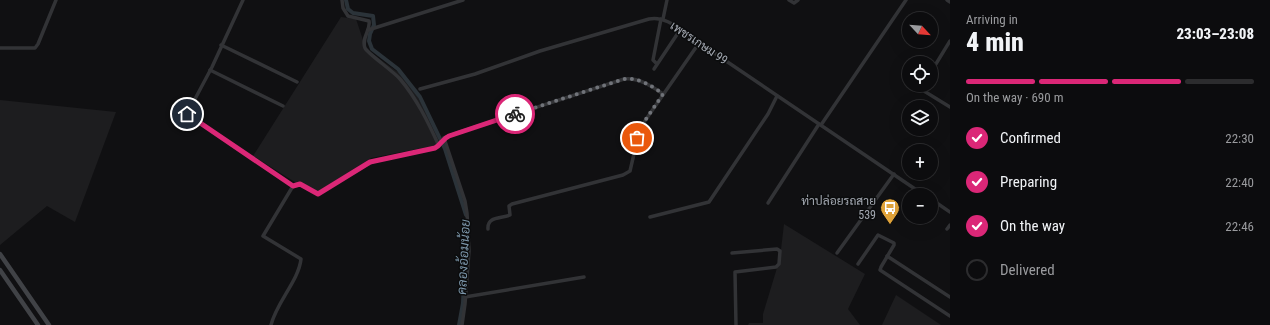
<!DOCTYPE html>
<meta charset="utf-8">
<style>
:root{--surface:#0c0c0e;--page:#1a1a1c;--text:#f1f3f6;--muted:#9a9b9e;--line:#2c2c2e;--accent:#db2777}
body{margin:0;font-family:"Roboto Condensed",Sarabun,sans-serif;background:var(--page);color:var(--text);height:100vh;display:flex;flex-direction:column;font-size:15px;white-space:nowrap}
*{box-sizing:border-box;margin:0}
p{font-size:13px;color:var(--muted)}
.icon{flex:none;width:22px;height:22px;fill:none;stroke:currentColor;stroke-width:2;stroke-linecap:round;stroke-linejoin:round}
.map{position:relative;flex:1;overflow:hidden}
.details{display:flex;flex-direction:column;background:var(--surface);width:320px}
.details>*{flex:none}
.needle{width:26px;rotate:116deg}
.fabs{position:absolute;left:902px;top:12px;display:grid;gap:8px}
.fabs a{display:grid;place-items:center;width:36px;height:36px;border-radius:50%;background:var(--surface);box-shadow:0 4px 16px #0002,0 0 0 1px var(--line);font-size:20px}
.pin{position:absolute;display:grid;place-items:center;width:34px;height:34px;color:#fff;margin:-17px;border:2px solid #fff;border-radius:50%;box-shadow:0 1px 4px #0007}
.courier{position:absolute;display:grid;place-items:center;width:40px;height:40px;margin:-20px;border:3px solid #db2777;border-radius:50%;background:#fff;color:#222;box-shadow:0 1px 5px #0007}
.head em{font-style:normal;font-weight:800}
.head div{display:flex;flex-direction:column-reverse}
.head{display:flex;align-items:center;justify-content:space-between;height:68px;padding:0 16px}
h1{font-size:26px;font-weight:800;line-height:30px}
.bar{display:grid;grid-template-columns:repeat(4,1fr);gap:6px 4px;align-content:center;height:48px;padding:0 16px}
.bar i{height:5px;border-radius:3px;background:var(--line)}
.bar .selected{background:var(--accent)}
.bar p{grid-column:span 4}
ol{padding:0 16px;list-style:none}
li{display:flex;align-items:center;gap:12px;height:44px}
li p{margin-inline-start:auto}
li .icon{padding:4px;border-radius:50%;background:var(--accent);color:#fff;stroke-width:4}
li:last-child{color:var(--muted)}
li i{width:22px;height:22px;border:2px solid var(--line);border-radius:50%}
main{display:flex;flex:1;min-height:0}
.map>svg:first-child{display:block}
.built{fill:#1d1d1f}
.lines{fill:none;stroke-linecap:round;stroke-linejoin:round}
.canal{stroke:#2b3339;stroke-width:4}
.minor{stroke:#323336;stroke-width:3.5}
.secondary{stroke:#404246;stroke-width:4.5}
.done{stroke:#707379;stroke-width:4;stroke-dasharray:0 7.2}
.route{stroke:#db2777;stroke-width:5}
.labels{text-anchor:middle;stroke-width:3;stroke-linejoin:round;paint-order:stroke}
.street-label{font-size:12px;fill:#a3a8b1;stroke:#0b0c0d}
.poi-label{font-size:12px;fill:#a3a8b1;stroke:#0b0c0d;text-anchor:end}
.water-label{font-size:13px;font-style:italic;fill:#7c96aa;stroke:#0b0c0d}
</style>
<main>
<div class="map">
<svg width="950" height="325" viewBox="0 0 950 325">
<rect width="100%" height="100%" fill="#101012"/>
<g class="built">
<polygon points="341,17 356,19 366,49 399,73 418,97 438,137 438,145 371,158 314,194 253,156"/>
<polygon points="0,100 116,112 75,222 47,206 0,245"/>
<polygon points="784,224 865,274 848,309 860,325 748,325 749,323 763,323 763,314 780,258"/>
<polygon points="896,295 941,325 882,325"/>
</g>
<g class="lines">
<g class="canal">
<polyline points="346,0 348,9 353,13 373,16 374,25 370,34 369,41 372,49 398,69 420,97 445,149 466,215"/>
<polyline points="459,325 463,303 466,232"/>
</g>
<g class="minor">
<polyline points="243,0 212,67 187,114 293,186"/>
<path d="M342 0 343 8 348 16 369 21C371 30 361 38 365 48 367 53 393 71 400 79 417 99 428 122 439 146"/>
<polyline points="789,0 794,3 798,0"/>
<polyline points="947,0 950,2"/>
<polyline points="663,19 667,0"/>
<polyline points="368,30 463,0"/>
<polyline points="221,45 297,82"/>
<polyline points="0,48 35,48 38,44 56,0"/>
<polyline points="657,64 653,60 661,19"/>
<polyline points="654,69 680,30"/>
<polyline points="210,70 283,106"/>
<polyline points="931,72 950,41"/>
<polyline points="923,85 922,88 924,91 950,107"/>
<path d="M420 89 475 74 540 51 649 19C666 15 681 31 695 40L924 195"/>
<polyline points="821,125 906,0"/>
<polyline points="444,138 465,201 467,213 469,251 465,304 462,325"/>
<polyline points="931,199 950,212"/>
<polyline points="768,203 819,124"/>
<polyline points="650,217 709,202 768,114 777,96"/>
<path d="M488 229C487 216 501 219 510 215L509 206 512 204 623 175 630 171 640 128 699 43"/>
<polyline points="947,229 950,225"/>
<polyline points="732,253 777,249 780,251 779,264 776,267 735,272 736,325"/>
<polyline points="837,253 894,174"/>
<polyline points="887,256 950,297"/>
<polyline points="858,264 878,235 894,243 894,245 881,267 880,270 950,316"/>
<polyline points="465,297 584,277"/>
<path d="M271 325C276 303 299 280 301 259L263 236 293 186 300 184 318 194 366 165 375 161 435 148 439 146 444 138 457 133 624 79C638 77 652 86 663 94"/>
</g>
<g class="secondary">
<polyline points="0,254 49,325"/>
<polyline points="0,270 38,325"/>
</g>
</g>
<g class="lines">
<path class="done" d="M515 114 624 79C638 77 652 86 663 94L640 128 637 138"/>
<path class="route" d="M187 114 293 186 300 184 318 194 370 162 435 148C441 145 442 139 449 136L515 114"/>
</g>
<defs>
<g id="bus-pin" transform="scale(1)"><path d="M0 17L-7.5 6A9.5 9.5 0 1 1 7.5 6Z" fill="#e0a33a" stroke="#0b0c0d"/><path d="M-5-6H5V4H4V6H2V4H-2V6H-4V4H-5ZM-3.5-4V0h7V-4ZM-3.5 1.2v1.5H-2V1.2ZM2 1.2v1.5H3.5V1.2Z" fill="#fff"/></g>
</defs>
<g fill-rule="evenodd">
<use href="#bus-pin" x="890" y="208"/>
</g>
<g class="labels">
<g class="street-label">
<text transform="translate(699 43) rotate(34)" y="4">เพชรเกษม 99</text>
</g>
<g class="poi-label">
<text x="876" y="205">ท่าปล่อยรถสาย<tspan x="876" dy="14">539</tspan></text>
</g>
<g class="water-label">
<text transform="translate(463 257) rotate(-87)" y="5">คลองอ้อมน้อย</text>
</g>
</g>
</svg>
<div class="fabs">
<a><svg class="needle" viewBox="-14 -14 28 28"><path d="M0-13l5 13h-10z" fill="#e53935"/><path d="M0 13l5-13h-10z" fill="#9a9b9e"/></svg></a>
<a><svg class="icon" aria-label="locate" viewBox="0 0 24 24"><circle cx="12" cy="12" r="6"/><path d="M12 2v4M12 18v4M2 12h4M18 12h4"/></svg></a>
<a><svg class="icon" aria-label="layers" viewBox="0 0 24 24"><path d="M12 4l9 5-9 5-9-5zM3 14l9 5 9-5"/></svg></a>
<a>+</a>
<a>−</a>
</div>
<div class="pin" style="left:637px;top:138px;background:#ea580c"><svg class="icon" aria-label="bag" viewBox="0 0 24 24"><path d="M5 8h14l-1 12H6zM9 8a3 3 0 0 1 6 0"/></svg></div>
<div class="pin" style="left:187px;top:114px;background:#1f2937"><svg class="icon" aria-label="home" viewBox="0 0 24 24"><path d="M3 11l9-7 9 7M6 9v11h12V9"/></svg></div>
<div class="courier" style="left:515px;top:114px"><svg class="icon" aria-label="bike" viewBox="0 0 24 24"><circle cx="6" cy="16" r="4"/><circle cx="18" cy="16" r="4"/><path d="M6 16l4-8h5l3 8M10 8l3 8H6M13 5h3"/></svg></div>
</div>
<section class="details">
<div class="head"><div><h1>4 min</h1><p>Arriving in</p></div><em>23:03–23:08</em></div>
<div class="bar"><i class="selected"></i><i class="selected"></i><i class="selected"></i><i></i><p>On the way · 690 m</p></div>
<ol>
<li><svg class="icon" aria-label="check" viewBox="0 0 24 24"><path d="M5 12l5 5 9-10"/></svg>Confirmed<p>22:30</p></li>
<li><svg class="icon" aria-label="check" viewBox="0 0 24 24"><path d="M5 12l5 5 9-10"/></svg>Preparing<p>22:40</p></li>
<li><svg class="icon" aria-label="check" viewBox="0 0 24 24"><path d="M5 12l5 5 9-10"/></svg>On the way<p>22:46</p></li>
<li><i></i>Delivered</li>
</ol>
</section>
</main>
